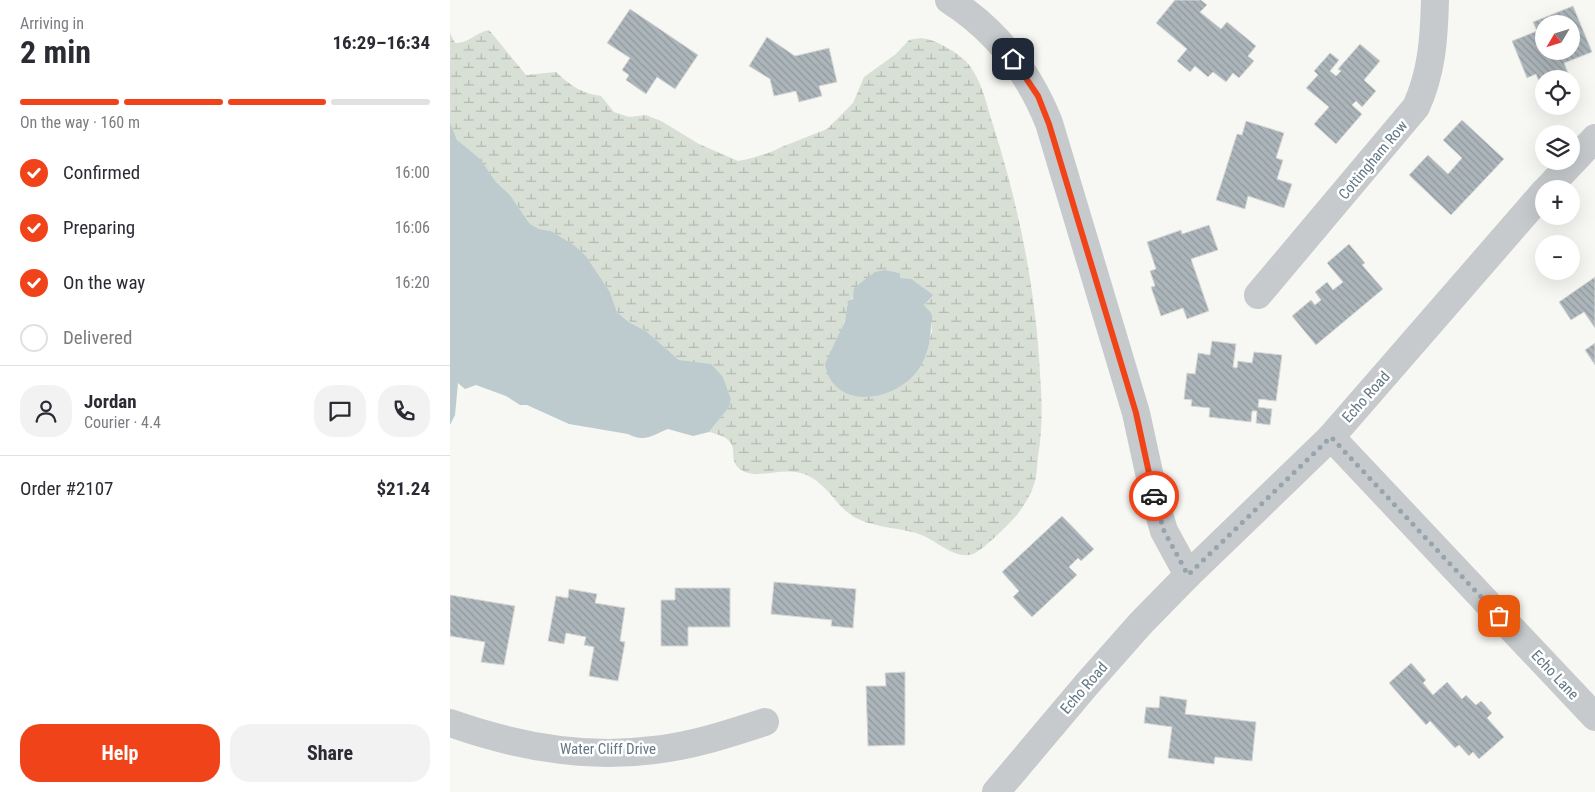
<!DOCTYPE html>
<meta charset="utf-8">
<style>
:root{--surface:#fff;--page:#f2f2f3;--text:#2b2b33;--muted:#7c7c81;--line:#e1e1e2;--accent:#f14319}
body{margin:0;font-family:"Roboto Condensed",sans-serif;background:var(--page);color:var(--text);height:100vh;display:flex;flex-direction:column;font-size:19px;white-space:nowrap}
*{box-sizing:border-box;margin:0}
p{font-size:16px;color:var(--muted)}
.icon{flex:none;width:28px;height:28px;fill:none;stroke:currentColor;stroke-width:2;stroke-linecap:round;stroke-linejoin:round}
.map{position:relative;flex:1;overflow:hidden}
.panel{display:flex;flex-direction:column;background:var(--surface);width:450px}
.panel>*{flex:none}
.needle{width:32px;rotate:232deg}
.controls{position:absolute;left:1085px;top:15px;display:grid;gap:10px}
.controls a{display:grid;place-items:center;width:45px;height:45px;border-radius:50%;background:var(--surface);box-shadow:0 5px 20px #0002;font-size:25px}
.pin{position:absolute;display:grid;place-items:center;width:42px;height:42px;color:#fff;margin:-21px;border-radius:10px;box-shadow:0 2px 8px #0006}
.courier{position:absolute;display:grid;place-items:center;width:50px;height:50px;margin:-25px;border:4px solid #f14319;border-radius:50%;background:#fff;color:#222;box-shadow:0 1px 6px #0007}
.overview em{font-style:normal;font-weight:700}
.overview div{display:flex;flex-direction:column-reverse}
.overview{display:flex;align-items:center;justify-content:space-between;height:85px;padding:0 20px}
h1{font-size:32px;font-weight:700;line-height:38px}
.bar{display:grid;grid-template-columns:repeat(4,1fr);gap:8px 5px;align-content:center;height:60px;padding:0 20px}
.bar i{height:6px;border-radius:4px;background:var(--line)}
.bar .selected{background:var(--accent)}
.bar p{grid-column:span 4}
.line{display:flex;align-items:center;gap:12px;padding:0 20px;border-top:1px solid var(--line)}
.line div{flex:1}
.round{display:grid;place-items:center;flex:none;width:52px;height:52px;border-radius:20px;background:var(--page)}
ol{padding:0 20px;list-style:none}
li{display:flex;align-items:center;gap:15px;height:55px}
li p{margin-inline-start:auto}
li .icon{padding:5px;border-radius:50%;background:var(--accent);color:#fff;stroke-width:4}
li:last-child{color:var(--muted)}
li i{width:28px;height:28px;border:2px solid var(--line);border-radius:50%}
.action{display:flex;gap:10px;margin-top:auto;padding:10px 20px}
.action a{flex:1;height:58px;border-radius:20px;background:var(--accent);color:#fff;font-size:20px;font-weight:700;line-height:58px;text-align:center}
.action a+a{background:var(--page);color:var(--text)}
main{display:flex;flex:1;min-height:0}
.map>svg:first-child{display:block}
.wetland{fill:url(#wetland-marsh);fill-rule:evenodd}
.water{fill:#bdcace}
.building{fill:url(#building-back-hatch);stroke:#d8d8d5;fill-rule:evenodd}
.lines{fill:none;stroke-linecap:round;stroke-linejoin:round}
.minor{stroke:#c6cacd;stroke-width:28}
.done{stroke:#97a4ac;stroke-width:5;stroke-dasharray:0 9}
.route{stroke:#f14319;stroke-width:6}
.labels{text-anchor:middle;stroke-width:5;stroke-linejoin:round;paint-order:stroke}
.street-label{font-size:15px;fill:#637886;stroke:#fff}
</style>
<main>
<section class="panel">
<div class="overview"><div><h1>2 min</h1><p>Arriving in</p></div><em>16:29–16:34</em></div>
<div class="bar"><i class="selected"></i><i class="selected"></i><i class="selected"></i><i></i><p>On the way · 160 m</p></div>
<ol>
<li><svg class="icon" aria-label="check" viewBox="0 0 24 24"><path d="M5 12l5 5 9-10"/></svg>Confirmed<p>16:00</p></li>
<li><svg class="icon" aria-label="check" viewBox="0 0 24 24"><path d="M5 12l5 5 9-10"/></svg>Preparing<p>16:06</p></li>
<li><svg class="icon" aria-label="check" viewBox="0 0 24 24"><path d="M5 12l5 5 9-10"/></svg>On the way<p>16:20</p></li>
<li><i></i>Delivered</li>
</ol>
<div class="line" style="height:90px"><a class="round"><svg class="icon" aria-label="person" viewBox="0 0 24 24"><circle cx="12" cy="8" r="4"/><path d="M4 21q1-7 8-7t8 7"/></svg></a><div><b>Jordan</b><p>Courier · 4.4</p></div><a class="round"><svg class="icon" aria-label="chat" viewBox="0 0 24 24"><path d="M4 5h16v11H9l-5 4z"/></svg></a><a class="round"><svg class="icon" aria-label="phone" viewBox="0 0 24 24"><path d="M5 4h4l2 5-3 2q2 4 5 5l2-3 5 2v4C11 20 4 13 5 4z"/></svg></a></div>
<div class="line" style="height:65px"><div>Order #2107</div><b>$21.24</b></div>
<div class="action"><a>Help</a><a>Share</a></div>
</section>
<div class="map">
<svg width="1145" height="792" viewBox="0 0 1145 792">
<defs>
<pattern id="wetland-marsh" width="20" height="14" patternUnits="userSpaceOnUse" patternTransform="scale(1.25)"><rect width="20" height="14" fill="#d8dfd4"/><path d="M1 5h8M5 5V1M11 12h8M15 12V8" fill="none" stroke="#b3bab2"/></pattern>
<pattern id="building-back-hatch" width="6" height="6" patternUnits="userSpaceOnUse" patternTransform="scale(1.25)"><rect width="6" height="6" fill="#acb5ba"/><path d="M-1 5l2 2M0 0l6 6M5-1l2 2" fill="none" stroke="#90989d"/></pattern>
</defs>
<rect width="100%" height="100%" fill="#f7f7f3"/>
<path class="wetland" d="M39 30 76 75 106 72C121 86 131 93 151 96L164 112 179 117 196 115 211 121 249 144 288 161C294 161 324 152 329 148L377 129 403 103 414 77 446 54 459 40C464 39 471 37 477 39 489 42 511 54 519 65 533 83 537 107 544 128 569 207 586 291 590 374 592 402 593 428 588 456 587 466 587 478 583 487 580 496 573 507 567 515 560 523 532 551 523 554 506 560 489 543 474 536 453 527 429 529 408 519 389 510 381 490 364 479 336 461 309 483 290 469 274 457 298 441 259 432L274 413 281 399 273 377 254 363 243 364 229 360 196 331 180 322 167 312 160 292 136 256 124 245 101 231 89 229 80 224 60 195 46 182 24 154 13 147 7 140 0 122V33L5 43C20 43 26 32 39 30ZM435 270 450 273V278C461 281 476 288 483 297L474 305 480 312 482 332 474 357 438 392 416 397 391 331 398 310 397 305C411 289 411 276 435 270Z"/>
<g class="water">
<path d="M0 122 7 140 30 159 46 182 60 195 80 224 89 229 101 231 124 245 136 256 160 292 167 312 179 322 196 331 229 360 261 364 273 377 281 399 279 407 259 432 243 436 218 429C203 435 194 443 178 434L119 424 77 405H70L56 396 26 385 15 389 8 383 5 415 0 425Z"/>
<path d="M435 270 450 273V278L461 279 482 294 483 296 474 305C476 308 479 310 481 313 483 317 481 321 481 325 481 342 476 362 464 375 439 403 383 409 375 364L395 321 398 301 403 299 404 288 425 272Z"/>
</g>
<g class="building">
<polygon points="725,0 751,0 757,5 750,12 771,29 777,22 806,46 798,56 804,61 789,78 783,73 776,82 763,72 758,77 745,66 740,72 727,61 737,49 706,23"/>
<path d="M1123 6 1142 52 1114 63 1118 73 1104 79H1094V83L1090 84 1086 74 1077 78 1062 41 1087 31 1083 22ZM1094 24H1121V51H1094Z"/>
<polygon points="180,9 248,55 225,89 207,77 196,94 176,80 179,75 172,70 180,58 157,43"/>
<polygon points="317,37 345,56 379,48 387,82 369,86 372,96 349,102 346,91 324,96 320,79 299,66"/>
<polygon points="910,44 930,61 914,80 926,91 912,107 906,101 902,105 912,114 886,144 864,124 879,107 856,88 868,75 864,71 880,53 889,60 880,71 886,76 891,71 888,69"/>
<polygon points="1012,120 1054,159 1001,215 959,175 978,155 998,174 1012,158 993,140"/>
<polygon points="796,121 834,133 826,158 833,160 827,179 842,184 834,208 798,196 795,209 766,200 787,134 792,135"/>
<polygon points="759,225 768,250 741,259 759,311 737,319 733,308 711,316 701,287 705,286 700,271 706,269 697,242 731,230 732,234"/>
<polygon points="899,244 915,263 912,265 933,289 866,345 842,316 861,300 865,305 871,300 865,292 877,282 883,290 893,282 877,263"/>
<polygon points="1145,277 1145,328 1134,312 1121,320 1109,302"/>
<polygon points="762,341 786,344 783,367 787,368 788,361 802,363 804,352 832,355 826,401 809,399 808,407 822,409 820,425 806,423 807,411 802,411 801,422 759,417 760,408 741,406 742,400 734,399 737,373 745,374 748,353 760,355"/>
<polygon points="1145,343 1145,365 1135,350"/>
<polygon points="612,516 644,549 631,561 628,558 619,567 627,575 582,617 563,597 569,591 552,572"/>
<polygon points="324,582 406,589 403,628 381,626 382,620 321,614"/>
<polygon points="225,588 280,588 280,627 238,627 238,646 211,646 211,600 225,600"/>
<polygon points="119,589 147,594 145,603 175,608 170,641 175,642 168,681 139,676 144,647 134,645 136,637 116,633 114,644 98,641 106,596 118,598"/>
<polygon points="0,595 65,606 54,665 31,662 35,642 0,636"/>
<polygon points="961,663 976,680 973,683 983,695 997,682 1012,699 1016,695 1026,705 1031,701 1042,713 1037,718 1054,737 1029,759 1023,752 1019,756 1009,745 1005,748 980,721 976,725 939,683"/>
<polygon points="455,672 455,745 418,746 416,686 436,686 435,673"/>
<polygon points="710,696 737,700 735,714 806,722 802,761 765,757 764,764 718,758 722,727 694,723 696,707 709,708"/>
</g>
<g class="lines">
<g class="minor">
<path d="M499 0C546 30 579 73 599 123L686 413 705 500 714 531 738 575"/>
<polyline points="1097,189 1145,138"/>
<path d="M808 295 966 107C982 72 984 38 985 0"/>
<polyline points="881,437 1145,717"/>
<path d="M0 723C65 746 135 759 204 750 242 746 278 734 315 722"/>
<polyline points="546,792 637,684 691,623 738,575 881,437 1094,192"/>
</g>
</g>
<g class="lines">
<polyline class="done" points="704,496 714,531 738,575 881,437 1049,616"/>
<polyline class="route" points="563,59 588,96 599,124 686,413 704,496"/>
</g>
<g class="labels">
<g class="street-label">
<text transform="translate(923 160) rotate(-50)" y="5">Cottingham Row</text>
<text transform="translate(916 397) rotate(-48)" y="5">Echo Road</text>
<text transform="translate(1105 675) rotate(47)" y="5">Echo Lane</text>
<text transform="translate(634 688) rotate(-49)" y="5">Echo Road</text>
<text x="158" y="754">Water Cliff Drive</text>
</g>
</g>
</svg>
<div class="controls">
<a><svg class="needle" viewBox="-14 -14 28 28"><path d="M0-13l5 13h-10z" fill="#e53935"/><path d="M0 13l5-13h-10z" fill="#7c7c81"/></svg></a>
<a><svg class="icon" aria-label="locate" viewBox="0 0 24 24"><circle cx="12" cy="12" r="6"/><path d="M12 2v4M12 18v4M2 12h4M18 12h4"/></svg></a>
<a><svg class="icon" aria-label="layers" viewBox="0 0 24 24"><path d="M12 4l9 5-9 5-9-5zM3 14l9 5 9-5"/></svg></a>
<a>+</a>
<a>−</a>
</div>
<div class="pin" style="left:1049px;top:616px;background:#ea580c"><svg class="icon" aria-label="bag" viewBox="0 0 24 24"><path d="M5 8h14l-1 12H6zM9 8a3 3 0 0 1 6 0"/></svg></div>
<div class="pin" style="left:563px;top:59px;background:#1f2937"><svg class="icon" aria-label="home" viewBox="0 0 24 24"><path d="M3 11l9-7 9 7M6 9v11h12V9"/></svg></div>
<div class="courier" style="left:704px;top:496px"><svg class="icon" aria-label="car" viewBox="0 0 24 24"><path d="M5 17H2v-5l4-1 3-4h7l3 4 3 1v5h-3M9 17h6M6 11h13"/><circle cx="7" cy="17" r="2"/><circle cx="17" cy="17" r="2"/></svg></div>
</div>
</main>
